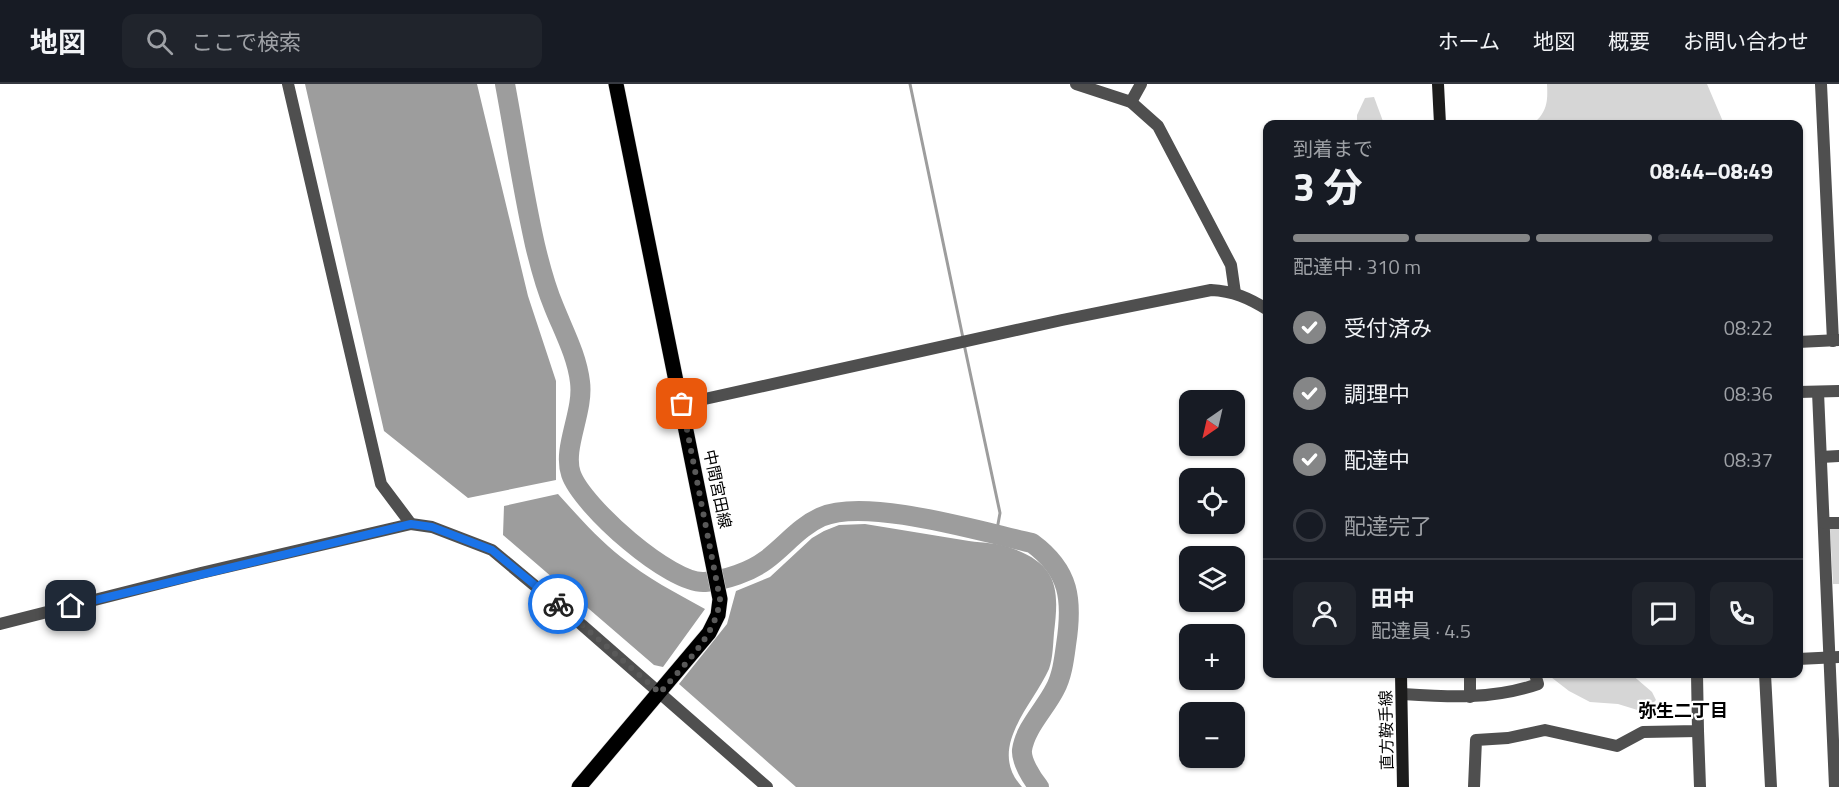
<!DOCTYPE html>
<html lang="ja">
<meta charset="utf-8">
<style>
:root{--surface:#171b24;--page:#20242c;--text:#f1f3f6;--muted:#9ea1a6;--line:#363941;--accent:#858687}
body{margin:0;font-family:"Titillium Web","Noto Sans JP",sans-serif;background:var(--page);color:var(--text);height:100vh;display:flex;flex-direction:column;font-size:22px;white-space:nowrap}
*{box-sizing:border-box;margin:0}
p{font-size:20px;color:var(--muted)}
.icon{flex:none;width:33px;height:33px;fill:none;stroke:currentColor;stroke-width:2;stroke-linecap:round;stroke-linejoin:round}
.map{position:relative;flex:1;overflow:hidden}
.drawer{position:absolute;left:1263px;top:36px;width:540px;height:558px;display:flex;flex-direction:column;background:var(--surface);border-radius:12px;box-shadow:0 2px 4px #0004}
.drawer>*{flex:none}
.needle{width:39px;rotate:214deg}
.tools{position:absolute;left:1179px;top:306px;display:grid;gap:12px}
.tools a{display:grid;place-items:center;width:66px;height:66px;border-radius:12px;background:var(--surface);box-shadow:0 2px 4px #0004;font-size:30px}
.pin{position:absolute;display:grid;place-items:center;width:51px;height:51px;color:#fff;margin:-26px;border-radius:12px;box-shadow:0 3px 9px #0006}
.courier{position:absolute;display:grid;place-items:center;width:60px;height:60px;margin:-30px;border:4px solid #1a73e8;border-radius:50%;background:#fff;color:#222;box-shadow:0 2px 8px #0007}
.overview em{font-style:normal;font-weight:700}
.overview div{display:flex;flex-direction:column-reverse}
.overview{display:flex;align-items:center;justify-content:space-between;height:102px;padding:0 30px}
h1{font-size:39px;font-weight:700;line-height:45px}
.bar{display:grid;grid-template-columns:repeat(4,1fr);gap:9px 6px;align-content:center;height:72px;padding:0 30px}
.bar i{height:8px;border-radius:4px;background:var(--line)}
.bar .current{background:var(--accent)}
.bar p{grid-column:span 4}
.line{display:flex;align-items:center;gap:15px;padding:0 30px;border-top:2px solid var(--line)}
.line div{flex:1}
.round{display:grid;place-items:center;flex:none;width:63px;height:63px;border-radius:12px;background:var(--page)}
ol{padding:0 30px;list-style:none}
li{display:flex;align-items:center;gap:18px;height:66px}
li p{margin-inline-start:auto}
li .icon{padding:6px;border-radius:50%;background:var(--accent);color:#fff;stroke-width:4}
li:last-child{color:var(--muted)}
li i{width:33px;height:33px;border:3px solid var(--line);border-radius:50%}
header{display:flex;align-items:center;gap:36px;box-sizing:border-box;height:84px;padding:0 30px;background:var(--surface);border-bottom:2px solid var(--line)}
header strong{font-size:28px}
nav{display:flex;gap:33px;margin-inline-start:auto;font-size:21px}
.search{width:420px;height:54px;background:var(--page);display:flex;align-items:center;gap:15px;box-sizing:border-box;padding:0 21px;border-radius:12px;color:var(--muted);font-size:22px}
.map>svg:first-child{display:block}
.green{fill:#d6d6d6}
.water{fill:#9d9d9d}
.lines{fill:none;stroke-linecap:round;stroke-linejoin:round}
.stream{stroke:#9d9d9d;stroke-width:3}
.river{stroke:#9d9d9d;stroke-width:20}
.primary-casing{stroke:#dbdbdb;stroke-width:16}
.minor{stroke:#4f4f4f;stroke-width:12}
.tertiary{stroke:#4f4f4f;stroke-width:12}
.secondary{stroke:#1c1c1c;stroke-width:12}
.primary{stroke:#000;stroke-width:15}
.done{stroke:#595959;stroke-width:6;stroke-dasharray:0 10.8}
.route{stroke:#1a73e8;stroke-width:8}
.labels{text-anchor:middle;stroke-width:4.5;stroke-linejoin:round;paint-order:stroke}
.street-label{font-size:16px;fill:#000;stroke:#fff}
.neighbourhood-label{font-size:18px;font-weight:bold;fill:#000;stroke:#fff}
</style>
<header>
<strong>地図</strong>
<div class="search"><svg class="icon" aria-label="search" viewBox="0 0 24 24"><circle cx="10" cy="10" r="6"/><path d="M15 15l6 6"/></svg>ここで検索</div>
<nav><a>ホーム</a><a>地図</a><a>概要</a><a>お問い合わせ</a></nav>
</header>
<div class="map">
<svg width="1839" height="703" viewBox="0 0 1839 703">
<rect width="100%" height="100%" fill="#fff"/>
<g class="green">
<path d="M1547 0H1707L1724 40H1533C1547 28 1548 18 1547 0Z"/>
<polygon points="1374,13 1384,40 1357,40 1357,31 1365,14"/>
<polygon points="1830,445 1839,445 1839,500 1833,500"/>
<polygon points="1547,590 1631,590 1652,608 1656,616 1644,628 1618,620 1590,618 1569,607"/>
</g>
<g class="water">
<polygon points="305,0 477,0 528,212 556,297 556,396 468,414 384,347"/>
<path d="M558 410C578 432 598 455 621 473 647 494 676 509 705 525L663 583 654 581 503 451 504 422Z"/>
<path d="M865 440C900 446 934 451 969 457 983 459 1000 459 1014 465 1059 482 1059 507 1054 549 1053 560 1053 574 1049 585 1033 621 986 664 1022 703H796L679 600 727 540 736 507 770 493 812 454 824 447 839 441Z"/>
</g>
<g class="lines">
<g class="stream">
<polyline points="910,0 963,254"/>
<polyline points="964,260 1000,429 996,451"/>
</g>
<path class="river" d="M505 0C515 53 523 108 535 161 540 182 546 204 554 223 564 248 577 272 580 298 584 328 562 364 571 390 582 422 671 501 705 498 726 496 750 488 766 476 785 462 799 443 821 433 866 413 982 448 1032 459 1070 487 1073 516 1066 561 1064 576 1062 592 1055 605 1045 625 1025 644 1022 666 1021 677 1032 695 1039 703"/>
<g class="primary-casing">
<polyline id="primary" points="579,703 709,549 718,531 720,515 616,0"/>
</g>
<g class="minor">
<polyline points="288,0 381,400 411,440"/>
<polyline points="1076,0 1131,18 1158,42 1231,181 1235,209"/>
<polyline points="1821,0 1833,257"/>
<polyline points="1131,18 1141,0"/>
<polyline points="1798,308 1839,307"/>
<polyline points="1818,308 1835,703"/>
<polyline points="1821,373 1839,372"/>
<polyline points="1824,439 1839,439"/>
<polyline points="0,540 201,489 411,440"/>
<polyline points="1798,575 1839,573"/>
<polyline points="1470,590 1470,613"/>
<polyline points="1765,590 1771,703"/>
<path d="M1402 610C1448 613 1493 616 1538 600L1535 590"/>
<polyline points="1698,647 1700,703"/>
<polyline points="1474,703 1476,656 1508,654 1545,646 1617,662 1643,648 1698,647 1697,590"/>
</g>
<g class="tertiary">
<polyline points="1798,258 1839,256"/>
<path d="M682 320 1062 236 1211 206C1233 207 1249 214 1268 226"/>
<polyline points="411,440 432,443 492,466 582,541 767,703"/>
</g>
<g class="secondary">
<polyline points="1438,0 1440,40"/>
<polyline points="1401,590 1403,703"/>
</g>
<use href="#primary" class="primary"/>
</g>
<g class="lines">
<path class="done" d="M558 520 660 609C683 581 716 553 720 515L682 320"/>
<polyline class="route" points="71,522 411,440 432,443 492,466 558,520"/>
</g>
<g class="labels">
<g class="street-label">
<text transform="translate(718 405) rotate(78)" y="6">中間宮田線</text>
<text transform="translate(1386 646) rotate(-91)" y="6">直方鞍手線</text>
</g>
<g class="neighbourhood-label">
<text x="1683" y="633">弥生二丁目</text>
</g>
</g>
</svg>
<div class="tools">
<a><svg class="needle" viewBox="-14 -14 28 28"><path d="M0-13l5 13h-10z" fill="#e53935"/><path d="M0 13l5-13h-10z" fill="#9ea1a6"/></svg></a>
<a><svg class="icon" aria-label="locate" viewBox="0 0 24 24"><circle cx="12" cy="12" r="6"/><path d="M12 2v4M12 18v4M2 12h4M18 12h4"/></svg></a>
<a><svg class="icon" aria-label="layers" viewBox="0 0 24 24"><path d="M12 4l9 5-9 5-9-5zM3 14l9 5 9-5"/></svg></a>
<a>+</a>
<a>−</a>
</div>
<div class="pin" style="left:682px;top:320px;background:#ea580c"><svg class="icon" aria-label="bag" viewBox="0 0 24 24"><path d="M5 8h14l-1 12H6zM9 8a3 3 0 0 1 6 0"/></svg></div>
<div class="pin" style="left:71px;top:522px;background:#1f2937"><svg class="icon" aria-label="home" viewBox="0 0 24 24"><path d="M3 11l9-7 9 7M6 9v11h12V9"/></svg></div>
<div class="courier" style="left:558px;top:520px"><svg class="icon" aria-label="bike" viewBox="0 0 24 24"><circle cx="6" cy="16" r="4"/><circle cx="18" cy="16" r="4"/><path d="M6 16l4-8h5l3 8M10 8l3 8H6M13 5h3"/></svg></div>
<section class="drawer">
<div class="overview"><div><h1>3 分</h1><p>到着まで</p></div><em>08:44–08:49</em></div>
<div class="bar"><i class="current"></i><i class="current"></i><i class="current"></i><i></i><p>配達中 · 310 m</p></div>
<ol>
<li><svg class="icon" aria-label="check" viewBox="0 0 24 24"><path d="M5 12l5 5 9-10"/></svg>受付済み<p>08:22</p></li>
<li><svg class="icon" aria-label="check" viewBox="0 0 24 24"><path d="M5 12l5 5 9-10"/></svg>調理中<p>08:36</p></li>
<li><svg class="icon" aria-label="check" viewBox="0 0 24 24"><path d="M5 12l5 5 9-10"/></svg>配達中<p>08:37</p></li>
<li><i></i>配達完了</li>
</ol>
<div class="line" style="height:108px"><a class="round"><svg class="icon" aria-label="person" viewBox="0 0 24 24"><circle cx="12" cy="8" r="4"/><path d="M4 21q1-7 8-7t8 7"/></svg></a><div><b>田中</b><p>配達員 · 4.5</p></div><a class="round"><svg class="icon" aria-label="chat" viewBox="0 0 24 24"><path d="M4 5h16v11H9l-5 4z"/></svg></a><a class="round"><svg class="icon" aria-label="phone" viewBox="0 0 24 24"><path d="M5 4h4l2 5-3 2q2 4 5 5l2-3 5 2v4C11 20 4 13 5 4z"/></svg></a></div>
</section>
</div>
